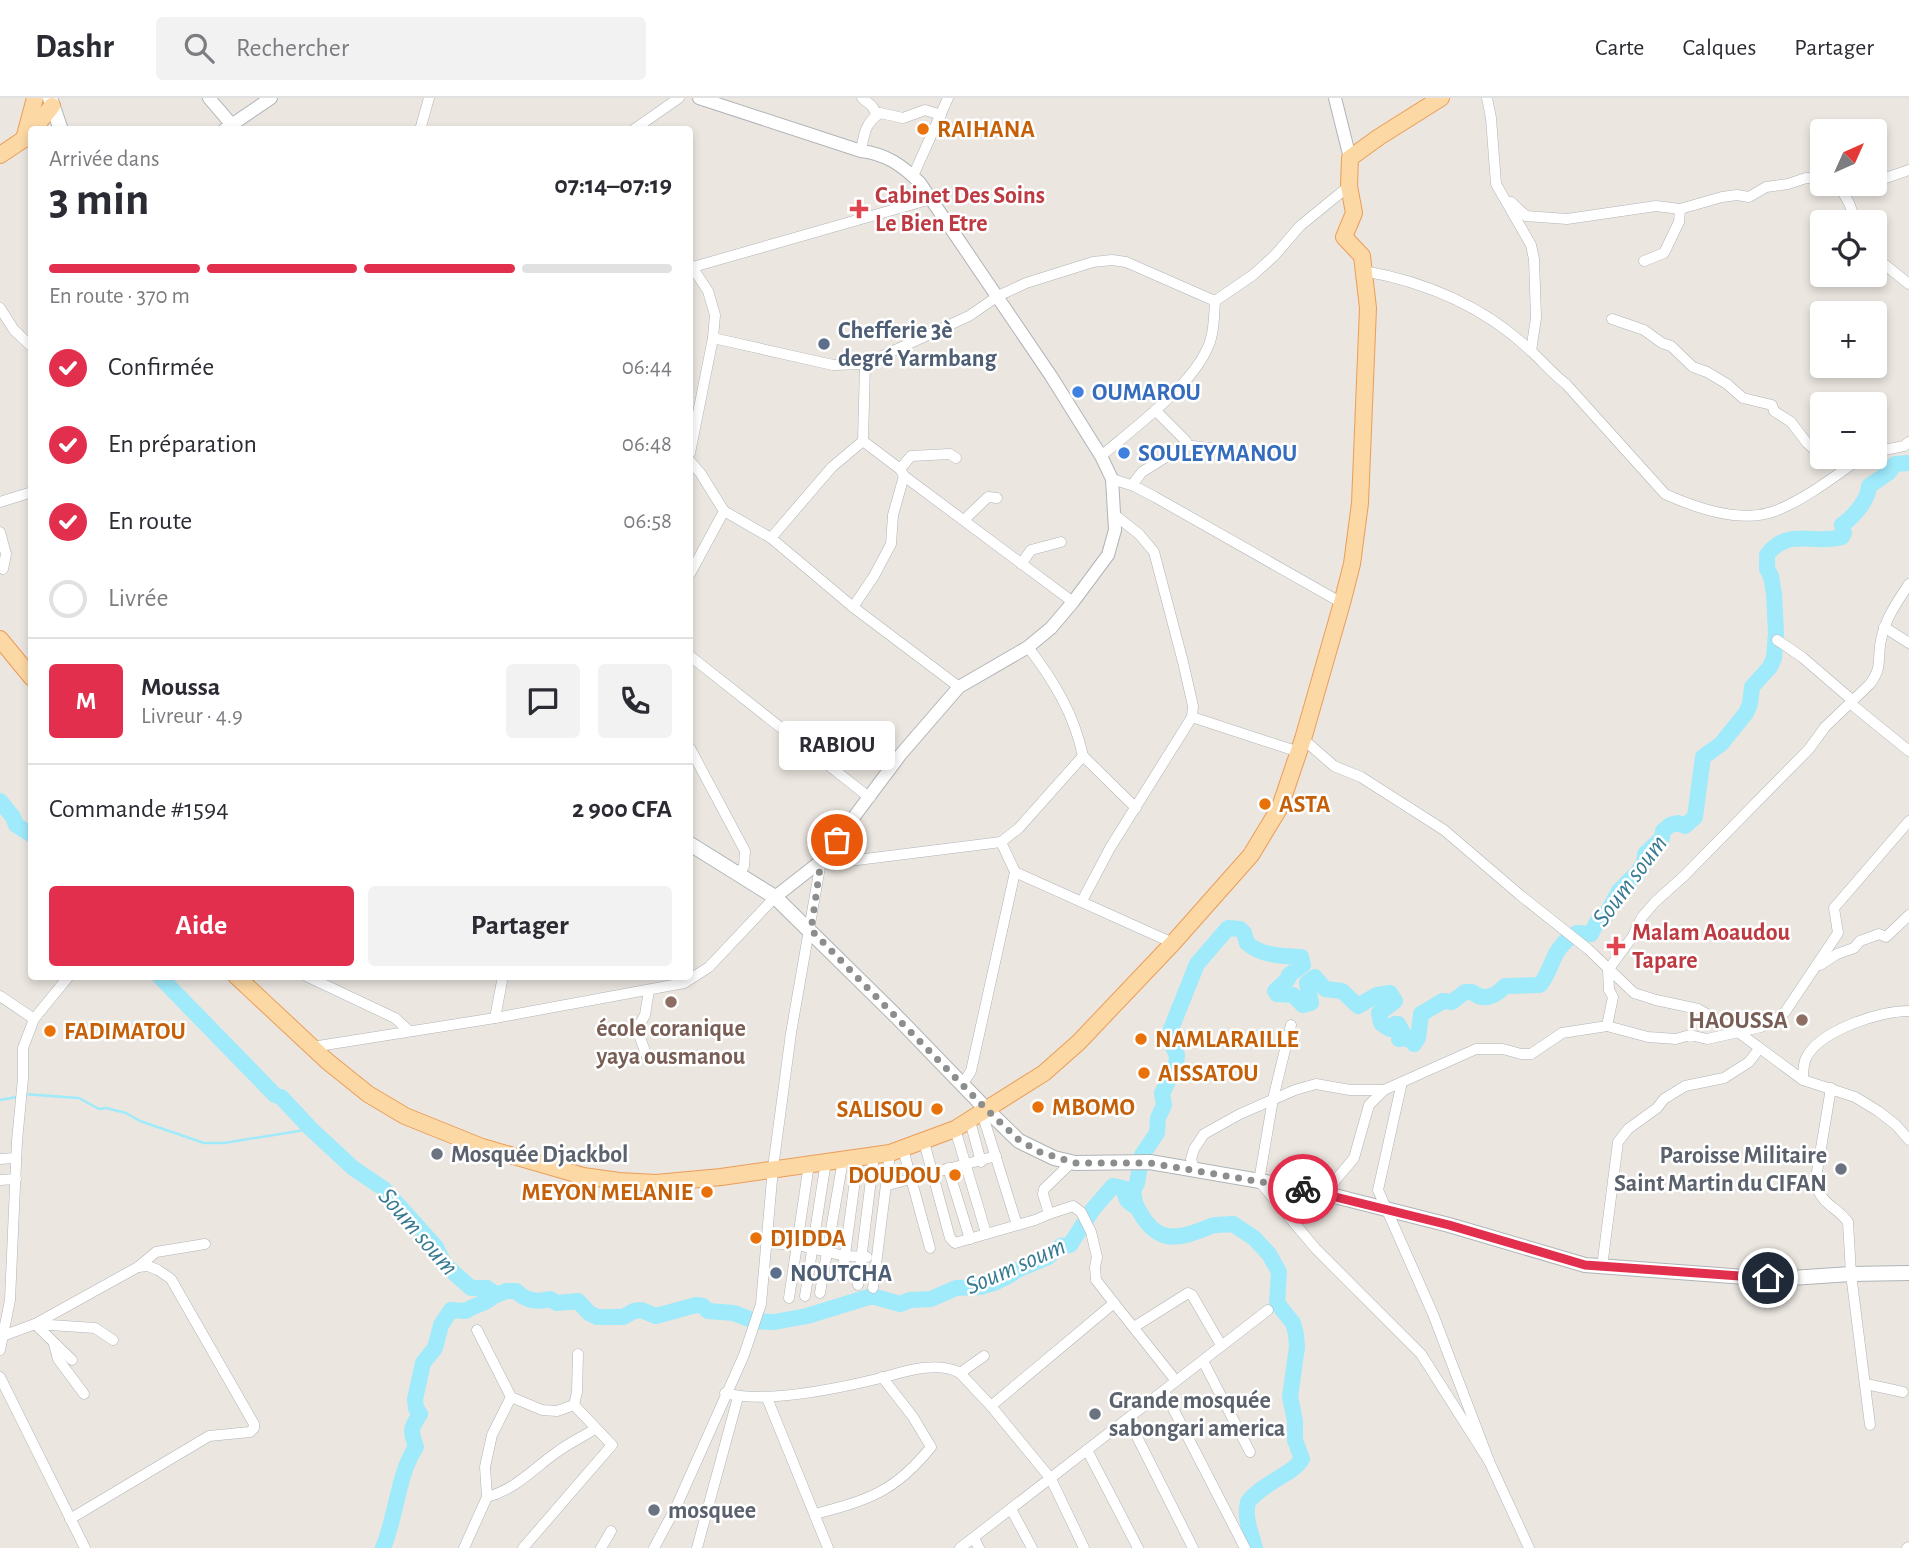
<!DOCTYPE html>
<html lang="fr">
<meta charset="utf-8">
<style>
:root{--surface:#fff;--page:#f2f2f3;--text:#2b2b33;--muted:#7c7c81;--line:#e1e1e2;--accent:#e22f4d}
body{margin:0;font-family:"Alegreya Sans",sans-serif;background:var(--page);color:var(--text);height:100vh;display:flex;flex-direction:column;font-size:26px;white-space:nowrap}
*{box-sizing:border-box;margin:0}
p{font-size:23px;color:var(--muted)}
.icon{flex:none;width:38px;height:38px;fill:none;stroke:currentColor;stroke-width:2;stroke-linecap:round;stroke-linejoin:round}
.map{position:relative;flex:1;overflow:hidden}
.drawer{position:absolute;left:28px;top:28px;width:665px;height:854px;display:flex;flex-direction:column;background:var(--surface);border-radius:7px;box-shadow:0 4px 10px #0003}
.drawer>*{flex:none}
.needle{width:46px;rotate:45deg}
.tools{position:absolute;left:1810px;top:21px;display:grid;gap:14px}
.tools a{display:grid;place-items:center;width:77px;height:77px;border-radius:7px;background:var(--surface);box-shadow:0 4px 10px #0003;font-size:35px}
.pin{position:absolute;display:grid;place-items:center;width:60px;height:60px;color:#fff;margin:-30px;border:4px solid #fff;border-radius:50%;box-shadow:0 2px 7px #0007}
.courier{position:absolute;display:grid;place-items:center;width:70px;height:70px;margin:-35px;border:5px solid #e22f4d;border-radius:50%;background:#fff;color:#222;box-shadow:0 2px 9px #0007}
.bubble{position:absolute;height:49px;border-radius:7px;background:var(--surface);box-shadow:0 4px 10px #0003;font-size:23px;font-weight:700;line-height:49px;text-align:center}
.overview em{font-style:normal;font-weight:700}
.overview div{display:flex;flex-direction:column-reverse}
.overview{display:flex;align-items:center;justify-content:space-between;height:119px;padding:0 21px}
h1{font-size:46px;font-weight:700;line-height:52px}
.bar{display:grid;grid-template-columns:repeat(4,1fr);gap:10px 7px;align-content:center;height:84px;padding:0 21px}
.bar i{height:9px;border-radius:5px;background:var(--line)}
.bar .active{background:var(--accent)}
.bar p{grid-column:span 4}
.line{display:flex;align-items:center;gap:18px;padding:0 21px;border-top:2px solid var(--line)}
.line div{flex:1}
.round{display:grid;place-items:center;flex:none;width:74px;height:74px;border-radius:7px;background:var(--page)}
ol{padding:0 21px;list-style:none}
li{display:flex;align-items:center;gap:21px;height:77px}
li p{margin-inline-start:auto}
li .icon{padding:7px;border-radius:50%;background:var(--accent);color:#fff;stroke-width:4}
li:last-child{color:var(--muted)}
li i{width:38px;height:38px;border:4px solid var(--line);border-radius:50%}
.primary-button{display:flex;gap:14px;margin-top:auto;padding:14px 21px}
.primary-button a{flex:1;height:80px;border-radius:7px;background:var(--accent);color:#fff;font-size:28px;font-weight:700;line-height:80px;text-align:center}
.primary-button a+a{background:var(--page);color:var(--text)}
header{display:flex;align-items:center;gap:42px;box-sizing:border-box;height:98px;padding:0 35px;background:var(--surface);border-bottom:2px solid var(--line)}
header strong{font-size:33px}
nav{display:flex;gap:38px;margin-inline-start:auto;font-size:24px}
.search{width:490px;height:63px;background:var(--page);display:flex;align-items:center;gap:18px;box-sizing:border-box;padding:0 24px;border-radius:7px;color:var(--muted);font-size:26px}
.map>svg:first-child{display:block}
.lines{fill:none;stroke-linecap:round;stroke-linejoin:round}
.stream{stroke:#9feafb;stroke-width:2.5}
.river{stroke:#9feafb;stroke-width:16}
.minor-casing{stroke:#b0b4b7;stroke-width:11}
.tertiary-casing{stroke:#b0b4b7;stroke-width:14}
.secondary-casing{stroke:#afb5b7;stroke-width:16}
.primary-casing{stroke:#eb9d58;stroke-width:18}
.minor{stroke:#fff;stroke-width:10}
.tertiary{stroke:#fff;stroke-width:12}
.secondary{stroke:#fff;stroke-width:14}
.primary{stroke:#fcd8a4;stroke-width:16}
.done{stroke:#8b8e8d;stroke-width:7;stroke-dasharray:0 12.6}
.route{stroke:#e22f4d;stroke-width:9}
.food-dot{fill:#e8710a;stroke:#fff;stroke-width:2.5}
.health-dot{fill:#e0444e;stroke:#fff;stroke-width:2.5}
.service-dot{fill:#5c6f8a;stroke:#fff;stroke-width:2.5}
.shop-dot{fill:#3f7fe0;stroke:#fff;stroke-width:2.5}
.education-dot{fill:#8d6e63;stroke:#fff;stroke-width:2.5}
.worship-dot{fill:#6b7280;stroke:#fff;stroke-width:2.5}
.labels{text-anchor:middle;stroke-width:5;stroke-linejoin:round;paint-order:stroke}
.food-label{font-size:24px;font-weight:bold;fill:#c56008;stroke:#fff;text-anchor:start}
.health-label{font-size:24px;font-weight:bold;fill:#be3a42;stroke:#fff;text-anchor:start}
.service-label{font-size:24px;font-weight:bold;fill:#4e5e75;stroke:#fff;text-anchor:start}
.shop-label{font-size:24px;font-weight:bold;fill:#366cbe;stroke:#fff;text-anchor:start}
.education-label{font-size:24px;font-weight:bold;fill:#785e54;stroke:#fff;text-anchor:end}
.worship-label{font-size:24px;font-weight:bold;fill:#5b616d;stroke:#fff;text-anchor:start}
.water-label{font-size:26px;font-style:italic;fill:#377a92;stroke:#fff}
</style>
<header>
<strong>Dashr</strong>
<div class="search"><svg class="icon" aria-label="search" viewBox="0 0 24 24"><circle cx="10" cy="10" r="6"/><path d="M15 15l6 6"/></svg>Rechercher</div>
<nav><a>Carte</a><a>Calques</a><a>Partager</a></nav>
</header>
<div class="map">
<svg width="1909" height="1450" viewBox="0 0 1909 1450">
<rect width="100%" height="100%" fill="#ebe6e0"/>
<g class="lines">
<g class="stream">
<polyline points="23,996 79,1000 99,1011 106,1010 126,1015 140,1023 204,1045 224,1045 311,1031"/>
<polyline points="0,1002 17,999"/>
</g>
<g class="river">
<polyline points="0,703 13,719 16,727 32,737"/>
<path d="M159 878 275 997 281 999 311 1031 353 1070 384 1091 436 1149 444 1166 471 1190H487L497 1197 506 1193H516C525 1202 537 1205 550 1201L557 1205 578 1203 589 1215 597 1219H623L634 1213 641 1212 656 1218 696 1207 703 1208 708 1213 734 1215 754 1223 774 1224 807 1218 872 1198 900 1206 910 1202 931 1201 956 1190 980 1189 994 1185 1010 1177 1017 1172 1048 1159 1061 1148 1070 1147 1093 1111 1113 1088 1123 1090 1127 1102 1133 1107 1135 1105 1133 1093 1137 1085 1142 1057 1157 1035 1158 1020 1164 1007 1162 995 1176 968 1177 957 1169 942 1171 931 1197 866 1228 830 1240 831 1244 835 1247 845C1261 858 1283 858 1301 859L1303 867 1289 877 1288 881 1275 893 1277 896 1293 897 1303 907 1311 905 1307 885 1315 879 1325 891 1342 893 1358 908 1377 897 1390 895 1395 903 1379 915 1381 925 1390 931 1395 926H1398L1402 933 1399 941 1410 940 1414 946 1418 940 1421 916 1443 903 1452 904 1465 894H1472C1484 904 1496 898 1505 888L1540 887C1556 866 1550 851 1577 835L1591 836 1598 822 1606 817 1619 793 1638 774 1644 765 1645 756 1662 740 1663 733 1670 727 1678 725 1685 728 1695 719 1703 659 1721 646 1746 615 1750 606 1752 589 1770 569 1774 560 1776 535 1774 496 1771 478 1767 471V457C1788 429 1813 447 1842 439L1844 435 1842 427C1853 419 1868 403 1869 388L1888 375 1895 366 1909 365"/>
<path d="M1135 1105C1154 1146 1174 1144 1211 1128 1218 1126 1226 1127 1233 1126L1254 1140 1269 1156 1279 1174 1277 1205 1293 1225 1296 1236 1297 1249 1290 1299 1295 1323V1342L1302 1361C1295 1375 1262 1385 1248 1404 1244 1421 1251 1434 1255 1450"/>
<path d="M383 1450C396 1420 398 1375 416 1349 410 1331 410 1332 420 1316L416 1310 415 1301 423 1265 435 1250 441 1227 451 1212 466 1213C476 1206 487 1206 495 1196"/>
</g>
<g class="minor-casing">
<g id="minor">
<polyline points="862,0 872,8 877,17"/>
<polyline points="1487,0 1491,20 1496,86 1531,147 1534,161 1536,220 1531,253"/>
<polyline points="420,32 429,0"/>
<polyline points="633,32 679,0"/>
<path d="M861 53C864 36 865 25 880 15L903 20 925 12 941 17"/>
<polyline points="913,78 948,0"/>
<polyline points="1874,84 1909,72"/>
<polyline points="1838,86 1849,105 1856,124"/>
<polyline points="1511,104 1526,118 1567,121 1656,108 1680,111 1679,124 1664,155 1644,163"/>
<polyline points="1680,111 1722,99 1737,97 1749,99 1766,89 1788,86 1806,80 1822,81"/>
<polyline points="1874,158 1909,186"/>
<polyline points="693,169 931,101"/>
<path d="M1364 173C1426 184 1485 209 1531 253 1543 264 1553 276 1566 286L1665 396C1696 410 1741 426 1775 413 1806 401 1835 378 1862 359"/>
<polyline points="0,210 14,232 32,249"/>
<polyline points="1612,221 1644,232 1662,245 1671,248 1693,269 1707,274 1727,286 1743,300 1772,307 1774,313 1791,324 1807,345 1822,358"/>
<polyline points="713,240 833,267 865,266 969,218 998,198 1026,185 1093,164 1112,162 1126,164 1215,203"/>
<polyline points="1155,312 1186,343 1185,347"/>
<polyline points="863,343 900,371 904,378 1073,504"/>
<polyline points="1874,354 1904,348 1909,344"/>
<polyline points="690,355 713,240 715,217 708,193 690,166"/>
<path d="M1101 358C1133 331 1190 289 1207 251 1214 238 1214 218 1215 203L1253 177 1275 157 1300 128 1349 88"/>
<polyline points="690,363 701,376 724,413 690,476"/>
<polyline points="900,371 911,358 950,356 956,360"/>
<polyline points="1112,381 1134,388 1155,399 1342,505"/>
<polyline points="1132,387 1142,374 1185,347 1217,351"/>
<polyline points="0,404 32,394"/>
<polyline points="724,413 771,440 853,509 959,589"/>
<polyline points="965,421 988,399 997,400"/>
<polyline points="0,434 6,456 3,471"/>
<polyline points="771,440 832,369 863,343 865,266"/>
<polyline points="1021,466 1031,452 1061,444"/>
<polyline points="853,509 874,478 891,446 893,417 904,378"/>
<polyline points="1884,529 1909,545"/>
<polyline points="1777,542 1802,559 1852,602"/>
<polyline points="690,558 870,700"/>
<polyline points="1850,605 1909,653"/>
<polyline points="1192,619 1299,654"/>
<polyline points="1303,641 1334,668 1361,679 1444,732 1520,797 1588,851 1634,895 1656,902 1698,911 1738,934 1803,982 1855,999 1878,1013 1896,1027 1909,1042"/>
<polyline points="690,650 745,753 744,768 739,776"/>
<polyline points="1083,658 1136,710"/>
<polyline points="1015,774 1173,845"/>
<polyline points="1082,803 1110,750 1192,619 1193,608 1183,564 1154,454 1139,436 1116,418"/>
<polyline points="1820,867 1837,856 1854,850 1860,843 1879,836 1886,839 1909,817"/>
<polyline points="306,878 395,920 408,932"/>
<polyline points="0,898 34,921"/>
<polyline points="495,920 503,878"/>
<polyline points="1291,927 1273,1001 1259,1083 1316,1151 1421,1256 1489,1363"/>
<polyline points="1607,928 1648,939 1676,941 1690,937 1707,941 1761,929 1772,924 1785,914 1838,835 1834,810 1909,723"/>
<polyline points="312,949 495,920 684,885 709,869 775,799"/>
<polyline points="647,959 637,931 645,917 649,892"/>
<path d="M1803 982C1803 976 1803 966 1806 960 1820 932 1880 913 1909 913"/>
<polyline points="1402,984 1378,1092 1433,1216 1489,1363 1529,1450"/>
<polyline points="962,987 971,973 1015,774 1001,744"/>
<path d="M1831 990 1815 1086C1825 1110 1835 1107 1848 1124L1851 1176 1870 1327"/>
<polyline points="982,1015 1017,1127"/>
<polyline points="970,1023 981,1064"/>
<polyline points="955,1031 986,1135"/>
<polyline points="924,1044 950,1140 955,1145 1035,1122 1049,1116 1043,1096 1044,1091 1072,1064"/>
<polyline points="903,1051 930,1150"/>
<polyline points="0,1061 16,1060"/>
<polyline points="948,1070 970,1141"/>
<path d="M1194 1071 1191 1061 1194 1051 1204 1036 1240 1016 1295 992 1316 986 1350 992H1384L1476 951H1503L1521 956H1531L1562 935 1607 928 1613 899 1609 892 1608 872 1633 838 1642 819 1655 804 1684 778 1809 651 1825 629 1870 586C1883 569 1877 560 1881 542 1885 521 1897 504 1909 486"/>
<polyline points="0,1082 16,1081"/>
<polyline points="888,1087 996,1058"/>
<polyline points="1324,1096 1354,1060 1369,1007 1384,992"/>
<polyline points="1049,1116 1073,1108 1081,1114 1091,1134 1097,1159 1095,1169 1096,1182 1114,1205"/>
<polyline points="768,1145 797,1147 845,1158 867,1159"/>
<polyline points="1602,1169 1618,1044 1628,1031 1657,1010 1664,1001 1685,988 1724,980 1749,964 1759,951"/>
<polyline points="842,1179 858,1060"/>
<polyline points="858,1187 874,1057"/>
<polyline points="873,1190 890,1055"/>
<polyline points="820,1195 843,1062"/>
<polyline points="805,1198 826,1063"/>
<polyline points="789,1200 809,1066"/>
<polyline points="1134,1229 1188,1195 1192,1197 1221,1247"/>
<polyline points="477,1232 511,1299 542,1312 557,1313 574,1307"/>
<polyline points="5,1237 35,1226 138,1169 156,1154 205,1146"/>
<polyline points="54,1246 58,1261 84,1296"/>
<polyline points="0,1252 10,1202 17,1043 23,980 23,950 34,921 69,878"/>
<polyline points="72,1262 35,1226 95,1230 113,1242"/>
<polyline points="1203,1263 1250,1354"/>
<polyline points="960,1275 991,1308 1051,1381 1084,1450"/>
<polyline points="0,1279 85,1450"/>
<polyline points="1866,1286 1903,1294"/>
<polyline points="1164,1293 1245,1450"/>
<path d="M725 1295C764 1306 840 1290 881 1280 903 1274 938 1262 960 1275L984 1258"/>
<polyline points="767,1300 828,1450"/>
<polyline points="991,1308 1114,1205 1176,1283"/>
<polyline points="1128,1321 1193,1450"/>
<polyline points="1087,1352 1138,1450"/>
<path d="M487 1399C515 1392 534 1370 557 1354 569 1345 582 1339 595 1331"/>
<polyline points="1011,1411 1032,1450"/>
<path d="M815 1416C868 1402 895 1394 931 1349L913 1319 882 1279"/>
<polyline points="70,1421 209,1338 250,1334 254,1330 254,1326 171,1181 158,1172 148,1168 138,1169"/>
<polyline points="974,1440 979,1450"/>
<polyline points="464,1450 487,1399 485,1369 492,1337 511,1299"/>
<polyline points="523,1450 612,1347 574,1307 577,1294 578,1256"/>
<polyline points="601,1450 611,1433"/>
<path d="M654 1450 677 1407 744 1257 761 1206 773 1070 791 935 821 763 857 762 1001 744 1019 730 1083 658C1074 616 1054 583 1028 549"/>
<polyline points="697,1450 738,1299"/>
<polyline points="960,1450 1268,1212"/>
<polyline points="1907,1450 1909,1449"/>
</g>
</g>
<g class="tertiary-casing">
<g id="tertiary">
<polyline points="209,0 232,27"/>
<path d="M699 0 861 53C886 56 902 67 920 85L1051 278 1101 358 1112 381 1115 432 1108 457 1073 504 1051 530 1028 549 959 589 901 656 821 763 775 799"/>
<polyline points="1335,0 1350,60"/>
<polyline points="224,32 271,0"/>
</g>
</g>
<g class="secondary-casing">
<g id="secondary">
<polyline points="50,0 61,32"/>
<polyline points="690,746 775,799 896,918 987,1012 1019,1043 1054,1060 1075,1065 1150,1064 1311,1092 1449,1127 1585,1167 1745,1179 1791,1180 1851,1176 1909,1175"/>
</g>
</g>
<g class="primary-casing">
<g id="primary">
<polyline points="33,32 52,8"/>
<polyline points="24,41 35,0"/>
<polyline points="0,57 24,41 31,33"/>
<polyline points="0,541 32,580"/>
<polyline points="236,878 327,963 368,996 405,1018 482,1049 583,1078 619,1083 656,1085 721,1079 890,1055 955,1031 1044,975 1079,944 1173,845 1251,757 1280,709 1303,641 1342,505 1352,466 1360,405 1368,210 1362,158 1344,139 1354,115 1349,88 1350,60 1379,39 1441,0"/>
</g>
</g>
<use href="#minor" class="minor"/>
<use href="#tertiary" class="tertiary"/>
<use href="#secondary" class="secondary"/>
<use href="#primary" class="primary"/>
</g>
<g class="lines">
<polyline class="done" points="837,742 821,763 811,832 987,1012 1019,1042 1040,1054 1075,1065 1150,1065 1303,1091"/>
<polyline class="route" points="1303,1091 1449,1127 1585,1167 1768,1180"/>
</g>
<g class="food-dot">
<circle cx="923" cy="31" r="7"/>
<circle cx="1265" cy="706" r="7"/>
<circle cx="50" cy="933" r="7"/>
<circle cx="1141" cy="941" r="7"/>
<circle cx="1144" cy="975" r="7"/>
<circle cx="1038" cy="1009" r="7"/>
<circle cx="937" cy="1011" r="7"/>
<circle cx="955" cy="1077" r="7"/>
<circle cx="707" cy="1094" r="7"/>
<circle cx="756" cy="1140" r="7"/>
</g>
<g class="health-dot">
<path d="M855.5 100.5h7v7h7v7h-7v7h-7v-7h-7v-7h7z"/>
<path d="M1612.5 837.5h7v7h7v7h-7v7h-7v-7h-7v-7h7z"/>
</g>
<g class="service-dot">
<circle cx="824" cy="246" r="7"/>
<circle cx="776" cy="1175" r="7"/>
</g>
<g class="shop-dot">
<circle cx="1078" cy="294" r="7"/>
<circle cx="1124" cy="355" r="7"/>
</g>
<g class="education-dot">
<circle cx="671" cy="904" r="7"/>
<circle cx="1802" cy="922" r="7"/>
</g>
<g class="worship-dot">
<circle cx="437" cy="1056" r="7"/>
<circle cx="1841" cy="1071" r="7"/>
<circle cx="1095" cy="1316" r="7"/>
<circle cx="654" cy="1412" r="7"/>
</g>
<g class="labels">
<g class="food-label">
<text x="937" y="39">RAIHANA</text>
<text x="1279" y="714">ASTA</text>
<text x="64" y="941">FADIMATOU</text>
<text x="1155" y="949">NAMLARAILLE</text>
<text x="1158" y="983">AISSATOU</text>
<text x="1052" y="1017">MBOMO</text>
<text x="923" y="1019" text-anchor="end">SALISOU</text>
<text x="941" y="1085" text-anchor="end">DOUDOU</text>
<text x="693" y="1102" text-anchor="end">MEYON MELANIE</text>
<text x="770" y="1148">DJIDDA</text>
</g>
<g class="health-label">
<text x="875" y="105">Cabinet Des Soins<tspan x="875" dy="28">Le Bien Etre</tspan></text>
<text x="1632" y="842">Malam Aoaudou<tspan x="1632" dy="28">Tapare</tspan></text>
</g>
<g class="service-label">
<text x="838" y="240">Chefferie 3è<tspan x="838" dy="28">degré Yarmbang</tspan></text>
<text x="790" y="1183">NOUTCHA</text>
</g>
<g class="shop-label">
<text x="1092" y="302">OUMAROU</text>
<text x="1138" y="363">SOULEYMANOU</text>
</g>
<g class="education-label">
<text x="1788" y="930">HAOUSSA</text>
<text x="671" y="938" text-anchor="middle">école coranique<tspan x="671" dy="28">yaya ousmanou</tspan></text>
</g>
<g class="worship-label">
<text x="451" y="1064">Mosquée Djackbol</text>
<text x="1827" y="1065" text-anchor="end">Paroisse Militaire<tspan x="1827" dy="28">Saint Martin du CIFAN</tspan></text>
<text x="1109" y="1310">Grande mosquée<tspan x="1109" dy="28">sabongari america</tspan></text>
<text x="668" y="1420">mosquee</text>
</g>
<g class="water-label">
<text transform="translate(1629 782) rotate(-53)" y="9">Soum soum</text>
<text transform="translate(419 1133) rotate(49)" y="9">Soum soum</text>
<text transform="translate(1015 1167) rotate(-24)" y="9">Soum soum</text>
</g>
</g>
</svg>
<div class="tools">
<a><svg class="needle" viewBox="-14 -14 28 28"><path d="M0-13l5 13h-10z" fill="#e53935"/><path d="M0 13l5-13h-10z" fill="#7c7c81"/></svg></a>
<a><svg class="icon" aria-label="locate" viewBox="0 0 24 24"><circle cx="12" cy="12" r="6"/><path d="M12 2v4M12 18v4M2 12h4M18 12h4"/></svg></a>
<a>+</a>
<a>−</a>
</div>
<div class="pin" style="left:837px;top:742px;background:#ea580c"><svg class="icon" aria-label="bag" viewBox="0 0 24 24"><path d="M5 8h14l-1 12H6zM9 8a3 3 0 0 1 6 0"/></svg></div>
<div class="pin" style="left:1768px;top:1180px;background:#1f2937"><svg class="icon" aria-label="home" viewBox="0 0 24 24"><path d="M3 11l9-7 9 7M6 9v11h12V9"/></svg></div>
<div class="courier" style="left:1303px;top:1091px"><svg class="icon" aria-label="bike" viewBox="0 0 24 24"><circle cx="6" cy="16" r="4"/><circle cx="18" cy="16" r="4"/><path d="M6 16l4-8h5l3 8M10 8l3 8H6M13 5h3"/></svg></div>
<div class="bubble" style="left:779px;top:623px;width:116px">RABIOU</div>
<section class="drawer">
<div class="overview"><div><h1>3 min</h1><p>Arrivée dans</p></div><em>07:14–07:19</em></div>
<div class="bar"><i class="active"></i><i class="active"></i><i class="active"></i><i></i><p>En route · 370 m</p></div>
<ol>
<li><svg class="icon" aria-label="check" viewBox="0 0 24 24"><path d="M5 12l5 5 9-10"/></svg>Confirmée<p>06:44</p></li>
<li><svg class="icon" aria-label="check" viewBox="0 0 24 24"><path d="M5 12l5 5 9-10"/></svg>En préparation<p>06:48</p></li>
<li><svg class="icon" aria-label="check" viewBox="0 0 24 24"><path d="M5 12l5 5 9-10"/></svg>En route<p>06:58</p></li>
<li><i></i>Livrée</li>
</ol>
<div class="line" style="height:126px"><b class="round" style="background:var(--accent);color:#fff">M</b><div><b>Moussa</b><p>Livreur · 4.9</p></div><a class="round"><svg class="icon" aria-label="chat" viewBox="0 0 24 24"><path d="M4 5h16v11H9l-5 4z"/></svg></a><a class="round"><svg class="icon" aria-label="phone" viewBox="0 0 24 24"><path d="M5 4h4l2 5-3 2q2 4 5 5l2-3 5 2v4C11 20 4 13 5 4z"/></svg></a></div>
<div class="line" style="height:91px"><div>Commande #1594</div><b>2 900 CFA</b></div>
<div class="primary-button"><a>Aide</a><a>Partager</a></div>
</section>
</div>
